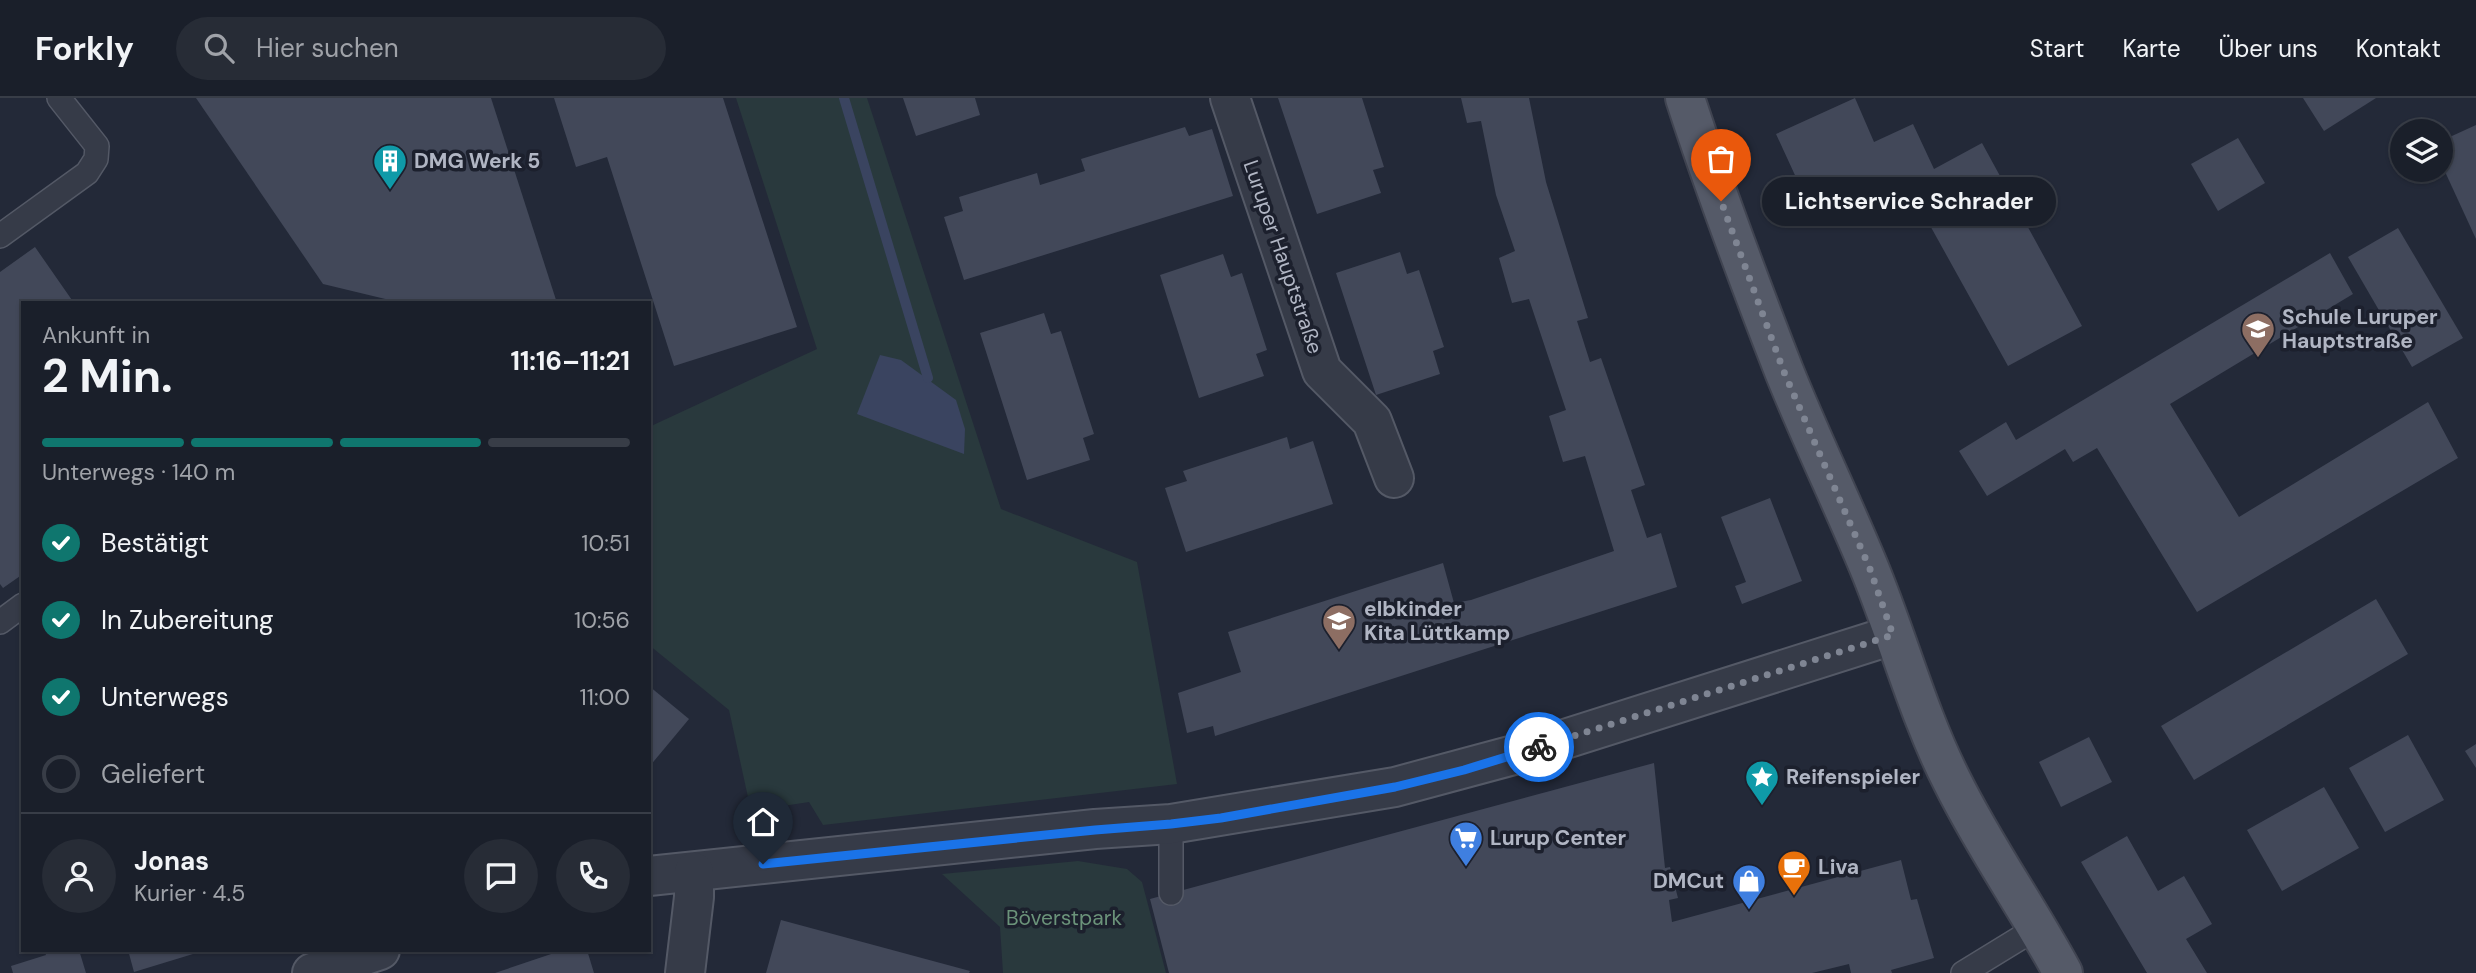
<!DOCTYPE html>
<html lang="de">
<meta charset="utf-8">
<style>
:root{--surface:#1a1f2a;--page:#272c36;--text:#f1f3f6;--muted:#9fa2a8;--line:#383d47;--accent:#0f766e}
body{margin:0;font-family:"DM Sans",sans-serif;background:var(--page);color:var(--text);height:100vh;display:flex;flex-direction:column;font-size:26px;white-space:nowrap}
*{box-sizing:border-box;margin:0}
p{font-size:23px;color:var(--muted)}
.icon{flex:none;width:38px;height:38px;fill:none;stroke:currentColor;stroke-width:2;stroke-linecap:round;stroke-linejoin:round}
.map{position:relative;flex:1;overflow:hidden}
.details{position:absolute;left:21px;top:203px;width:630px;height:651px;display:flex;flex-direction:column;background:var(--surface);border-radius:0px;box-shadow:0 2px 5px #0004,0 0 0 2px var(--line)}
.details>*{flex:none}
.buttons{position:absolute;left:2390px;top:21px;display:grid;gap:14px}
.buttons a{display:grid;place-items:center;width:63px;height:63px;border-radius:50%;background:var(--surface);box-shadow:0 2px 5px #0004,0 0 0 2px var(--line);font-size:35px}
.pin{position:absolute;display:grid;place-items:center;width:60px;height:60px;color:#fff;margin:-72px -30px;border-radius:50% 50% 50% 0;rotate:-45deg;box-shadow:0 0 7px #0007}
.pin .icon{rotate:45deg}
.courier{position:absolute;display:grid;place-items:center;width:70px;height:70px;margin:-35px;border:5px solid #1a73e8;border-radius:50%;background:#fff;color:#222;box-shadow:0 2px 9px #0007}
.bubble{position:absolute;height:49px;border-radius:24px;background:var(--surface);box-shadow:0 2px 5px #0004,0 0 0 2px var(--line);font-size:23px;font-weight:700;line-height:49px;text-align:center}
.head em{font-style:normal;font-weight:700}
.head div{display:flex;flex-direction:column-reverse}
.head{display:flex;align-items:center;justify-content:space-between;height:119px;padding:0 21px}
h1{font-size:46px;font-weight:700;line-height:52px}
.bar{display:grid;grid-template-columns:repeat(4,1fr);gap:10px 7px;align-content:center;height:84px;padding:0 21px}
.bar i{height:9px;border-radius:5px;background:var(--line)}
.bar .selected{background:var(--accent)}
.bar p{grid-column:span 4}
.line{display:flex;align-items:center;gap:18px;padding:0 21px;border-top:2px solid var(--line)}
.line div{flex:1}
.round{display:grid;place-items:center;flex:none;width:74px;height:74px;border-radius:37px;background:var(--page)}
ol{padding:0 21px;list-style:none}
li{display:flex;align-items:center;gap:21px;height:77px}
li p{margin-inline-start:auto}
li .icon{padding:7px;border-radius:50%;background:var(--accent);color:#fff;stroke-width:4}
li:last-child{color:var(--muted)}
li i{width:38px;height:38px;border:4px solid var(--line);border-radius:50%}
header{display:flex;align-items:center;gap:42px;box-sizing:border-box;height:98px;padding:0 35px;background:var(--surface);border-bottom:2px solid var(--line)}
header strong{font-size:33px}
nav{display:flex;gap:38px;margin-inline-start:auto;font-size:24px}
.search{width:490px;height:63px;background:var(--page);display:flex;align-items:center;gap:18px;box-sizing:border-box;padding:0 24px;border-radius:38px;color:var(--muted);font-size:26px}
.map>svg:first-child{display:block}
.green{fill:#29393d}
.water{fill:#3a4460}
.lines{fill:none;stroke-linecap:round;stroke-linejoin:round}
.stream{stroke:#3a4460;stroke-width:10}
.building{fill:#424859}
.lane-casing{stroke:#545966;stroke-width:26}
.street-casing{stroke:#545966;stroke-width:42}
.primary-casing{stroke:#404451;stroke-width:42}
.lane{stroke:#363b48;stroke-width:23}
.street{stroke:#363b48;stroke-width:38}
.primary{stroke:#555a68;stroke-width:38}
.done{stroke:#7f8593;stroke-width:7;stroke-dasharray:0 12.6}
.route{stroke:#1a73e8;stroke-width:9}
.labels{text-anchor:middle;stroke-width:7;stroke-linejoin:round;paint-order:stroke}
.poi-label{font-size:21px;font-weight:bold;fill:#b1b6c4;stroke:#1c202d;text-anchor:start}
.street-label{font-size:21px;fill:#b1b6c4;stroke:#1c202d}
.park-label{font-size:21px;fill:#6b937a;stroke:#1c202d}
</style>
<header>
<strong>Forkly</strong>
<div class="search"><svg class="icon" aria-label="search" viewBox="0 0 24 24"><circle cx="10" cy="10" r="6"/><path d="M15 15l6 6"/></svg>Hier suchen</div>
<nav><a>Start</a><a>Karte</a><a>Über uns</a><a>Kontakt</a></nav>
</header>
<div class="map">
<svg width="2476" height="875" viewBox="0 0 2476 875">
<rect width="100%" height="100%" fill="#232938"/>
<g class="green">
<polygon points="736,0 867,0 1001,411 1137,464 1177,686 823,727 809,704 751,713 729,612 649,547 649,329 817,251"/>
<polygon points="1078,763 1127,771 1142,784 1166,875 1003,875 1000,829 942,776"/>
</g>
<polygon class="water" points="880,257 901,262 956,302 965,331 964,356 857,316"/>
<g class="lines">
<polyline class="stream" points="844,0 928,280"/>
</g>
<g class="building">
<polygon points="196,0 491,0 557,205 402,205 323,186"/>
<polygon points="554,0 723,0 797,229 674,268 607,59 576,69"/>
<polygon points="903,0 975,0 980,17 916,38"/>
<polygon points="1278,0 1362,0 1384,69 1373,72 1381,95 1317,116"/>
<polygon points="1461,0 1529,0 1546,84 1588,220 1577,223 1590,264 1601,260 1645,387 1631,392 1647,440 1661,435 1677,489 1215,638 1213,628 1187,635 1178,595 1241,574 1228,534 1443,465 1454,505 1471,502 1614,453 1585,358 1563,364 1549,318 1566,312 1529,201 1512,205 1499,160 1515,153 1496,97 1481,23 1467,25"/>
<polygon points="1855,0 1874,44 1913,26 1934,71 1982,45 2082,228 2008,268 1907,86 1865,107 1859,91 1811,112 1776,36"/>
<polygon points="2303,0 2376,0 2324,33"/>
<polygon points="2476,27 2476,141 2441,65 2441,43"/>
<polygon points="1185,29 1189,38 1212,31 1233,98 964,182 944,119 963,113 959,99 1037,75 1040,87 1085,73 1081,61"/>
<polygon points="2238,40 2265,85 2218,113 2191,66"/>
<polygon points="2398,130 2463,240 2412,269 2348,159"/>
<polygon points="35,149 74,205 23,205 23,476 3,490 0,486 0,174"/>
<polygon points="1400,154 1407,176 1419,172 1444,249 1433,253 1440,276 1376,297 1336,175"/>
<polygon points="2330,155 2353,196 2170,306 2239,419 2428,304 2458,360 2197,514 2097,350 2073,364 2065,351 1987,398 1959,353 2006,324 2016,342"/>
<polygon points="1223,156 1231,179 1242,175 1267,252 1256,256 1264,278 1199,300 1160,177"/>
<polygon points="1044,215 1051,236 1061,233 1094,336 1083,340 1090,362 1027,382 980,235"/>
<polygon points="1287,339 1290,351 1313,343 1333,406 1186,454 1165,390 1187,383 1183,373"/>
<polygon points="1770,400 1802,483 1742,506 1735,488 1746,484 1721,419"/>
<polygon points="2376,501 2408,556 2194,682 2161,628"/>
<polygon points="649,588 689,621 649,669"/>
<polygon points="2408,637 2444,702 2385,734 2349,670"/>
<polygon points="2089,639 2112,684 2061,709 2039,664"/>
<polygon points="2476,646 2476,670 2465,653"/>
<polygon points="1654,665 1665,770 1670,769 1678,800 1669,802 1672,824 1901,762 1911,802 1917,801 1934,860 1891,872 1892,875 1851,875 1849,866 1812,875 1169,875 1150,801"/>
<polygon points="2324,689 2359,750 2282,793 2247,732"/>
<polygon points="2127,738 2158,793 2184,778 2212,826 2186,841 2207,875 2147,875 2081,764"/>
<polygon points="781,822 970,873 969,875 766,875"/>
<polygon points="44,852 79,852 86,875 13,875 11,868 46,857"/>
<polygon points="128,852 192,852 193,856 134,874"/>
<polygon points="563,852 587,852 594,875 495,875"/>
</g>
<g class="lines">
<g class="lane-casing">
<g id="lane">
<polyline points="0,138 87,75 96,61 97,48 59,0"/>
<polyline points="0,524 23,507"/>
<polyline points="1171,795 1171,726"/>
<polyline points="1963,875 2038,829"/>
</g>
</g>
<g class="street-casing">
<g id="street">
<polyline points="1230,0 1322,273 1372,323 1394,380"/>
<polyline points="649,778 1095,731 1171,726 1395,689 1521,655 1893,537"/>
<polyline points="312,875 380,852"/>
<polyline points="685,875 694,799 694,774"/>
</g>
</g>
<g class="primary-casing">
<path id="primary" d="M1685 0C1715 92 1749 183 1784 273 1810 338 1841 402 1868 467 1898 539 1917 614 1952 683 1985 750 2028 810 2063 875"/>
</g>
<use href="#lane" class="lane"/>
<use href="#street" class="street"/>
<use href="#primary" class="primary"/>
</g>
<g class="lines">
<polyline class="done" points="1539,649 1893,537 1870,471 1784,274 1721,103"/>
<polyline class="route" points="763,766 1095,732 1171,726 1221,720 1395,689 1464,672 1539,649"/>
</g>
<defs>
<g id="building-pin" transform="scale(1.75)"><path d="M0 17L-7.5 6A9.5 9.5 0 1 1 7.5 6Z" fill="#0f9aa8" stroke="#1c202d"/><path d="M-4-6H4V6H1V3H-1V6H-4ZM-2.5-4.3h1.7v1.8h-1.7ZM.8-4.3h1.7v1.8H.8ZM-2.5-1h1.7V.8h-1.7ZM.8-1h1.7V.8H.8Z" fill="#fff"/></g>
<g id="school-pin" transform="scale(1.75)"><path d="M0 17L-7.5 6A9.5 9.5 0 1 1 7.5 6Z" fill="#8d6e63" stroke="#1c202d"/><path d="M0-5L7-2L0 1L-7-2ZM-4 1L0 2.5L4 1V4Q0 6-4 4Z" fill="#fff"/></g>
<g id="sight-pin" transform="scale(1.75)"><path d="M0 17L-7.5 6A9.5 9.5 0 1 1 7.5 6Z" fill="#0f9aa8" stroke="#1c202d"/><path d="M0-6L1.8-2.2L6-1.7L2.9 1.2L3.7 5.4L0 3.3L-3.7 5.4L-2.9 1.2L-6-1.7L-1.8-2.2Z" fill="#fff"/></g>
<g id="supermarket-pin" transform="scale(1.75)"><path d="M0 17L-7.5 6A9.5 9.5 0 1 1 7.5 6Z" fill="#3f7fe0" stroke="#1c202d"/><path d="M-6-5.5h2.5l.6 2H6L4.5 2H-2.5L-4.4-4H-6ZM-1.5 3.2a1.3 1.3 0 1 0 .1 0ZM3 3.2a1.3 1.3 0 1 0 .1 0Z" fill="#fff"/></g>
<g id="cafe-pin" transform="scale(1.75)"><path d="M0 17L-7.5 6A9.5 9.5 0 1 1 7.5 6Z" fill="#e8710a" stroke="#1c202d"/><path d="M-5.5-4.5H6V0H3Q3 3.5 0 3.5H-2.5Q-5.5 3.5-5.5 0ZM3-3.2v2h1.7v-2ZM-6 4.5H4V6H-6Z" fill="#fff"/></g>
<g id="shop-pin" transform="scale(1.75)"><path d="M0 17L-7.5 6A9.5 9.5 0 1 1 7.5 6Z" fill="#3f7fe0" stroke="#1c202d"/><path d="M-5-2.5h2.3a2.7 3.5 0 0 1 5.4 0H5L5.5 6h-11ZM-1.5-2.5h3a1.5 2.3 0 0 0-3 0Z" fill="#fff"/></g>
</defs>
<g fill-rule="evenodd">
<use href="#building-pin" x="390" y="63"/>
<use href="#school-pin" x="2258" y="231"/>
<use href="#school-pin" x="1339" y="523"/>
<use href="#sight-pin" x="1762" y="679"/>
<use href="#supermarket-pin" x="1466" y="740"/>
<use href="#cafe-pin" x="1794" y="769"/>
<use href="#shop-pin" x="1749" y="783"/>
</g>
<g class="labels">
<g class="poi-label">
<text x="414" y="70">DMG Werk 5</text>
<text x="2282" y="226">Schule Luruper<tspan x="2282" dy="24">Hauptstraße</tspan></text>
<text x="1364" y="518">elbkinder<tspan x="1364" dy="24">Kita Lüttkamp</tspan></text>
<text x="1786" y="686">Reifenspieler</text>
<text x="1490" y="747">Lurup Center</text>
<text x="1818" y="776">Liva</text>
<text x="1724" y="790" text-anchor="end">DMCut</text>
</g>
<g class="street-label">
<text transform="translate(1283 159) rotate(71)" y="7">Luruper Hauptstraße</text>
</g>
<g class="park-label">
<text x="1064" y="827">Böverstpark</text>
</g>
</g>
</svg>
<div class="buttons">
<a><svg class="icon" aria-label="layers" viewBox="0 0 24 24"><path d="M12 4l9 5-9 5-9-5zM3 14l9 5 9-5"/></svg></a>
</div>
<div class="pin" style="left:1721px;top:103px;background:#ea580c"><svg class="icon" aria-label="bag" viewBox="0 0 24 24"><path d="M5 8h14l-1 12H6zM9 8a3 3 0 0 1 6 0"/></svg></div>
<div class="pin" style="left:763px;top:766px;background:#1f2937"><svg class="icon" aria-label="home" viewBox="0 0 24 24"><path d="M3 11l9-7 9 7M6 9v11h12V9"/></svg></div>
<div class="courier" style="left:1539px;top:649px"><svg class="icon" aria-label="bike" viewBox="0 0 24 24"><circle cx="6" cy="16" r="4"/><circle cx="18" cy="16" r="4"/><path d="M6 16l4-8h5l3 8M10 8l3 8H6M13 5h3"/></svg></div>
<div class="bubble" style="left:1762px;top:79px;width:294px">Lichtservice Schrader</div>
<section class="details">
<div class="head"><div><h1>2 Min.</h1><p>Ankunft in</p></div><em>11:16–11:21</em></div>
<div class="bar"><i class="selected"></i><i class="selected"></i><i class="selected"></i><i></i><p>Unterwegs · 140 m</p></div>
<ol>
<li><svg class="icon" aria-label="check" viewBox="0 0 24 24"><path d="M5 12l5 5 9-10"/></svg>Bestätigt<p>10:51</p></li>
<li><svg class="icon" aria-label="check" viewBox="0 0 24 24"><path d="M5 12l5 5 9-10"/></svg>In Zubereitung<p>10:56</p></li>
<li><svg class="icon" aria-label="check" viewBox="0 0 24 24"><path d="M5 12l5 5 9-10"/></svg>Unterwegs<p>11:00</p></li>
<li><i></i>Geliefert</li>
</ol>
<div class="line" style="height:126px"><a class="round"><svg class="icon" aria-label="person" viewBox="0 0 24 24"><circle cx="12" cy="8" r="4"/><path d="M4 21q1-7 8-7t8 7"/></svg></a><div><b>Jonas</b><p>Kurier · 4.5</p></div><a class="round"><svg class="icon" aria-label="chat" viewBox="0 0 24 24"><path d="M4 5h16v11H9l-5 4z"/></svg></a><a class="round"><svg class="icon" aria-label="phone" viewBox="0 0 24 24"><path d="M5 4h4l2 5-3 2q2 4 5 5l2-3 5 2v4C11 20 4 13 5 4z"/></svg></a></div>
</section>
</div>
